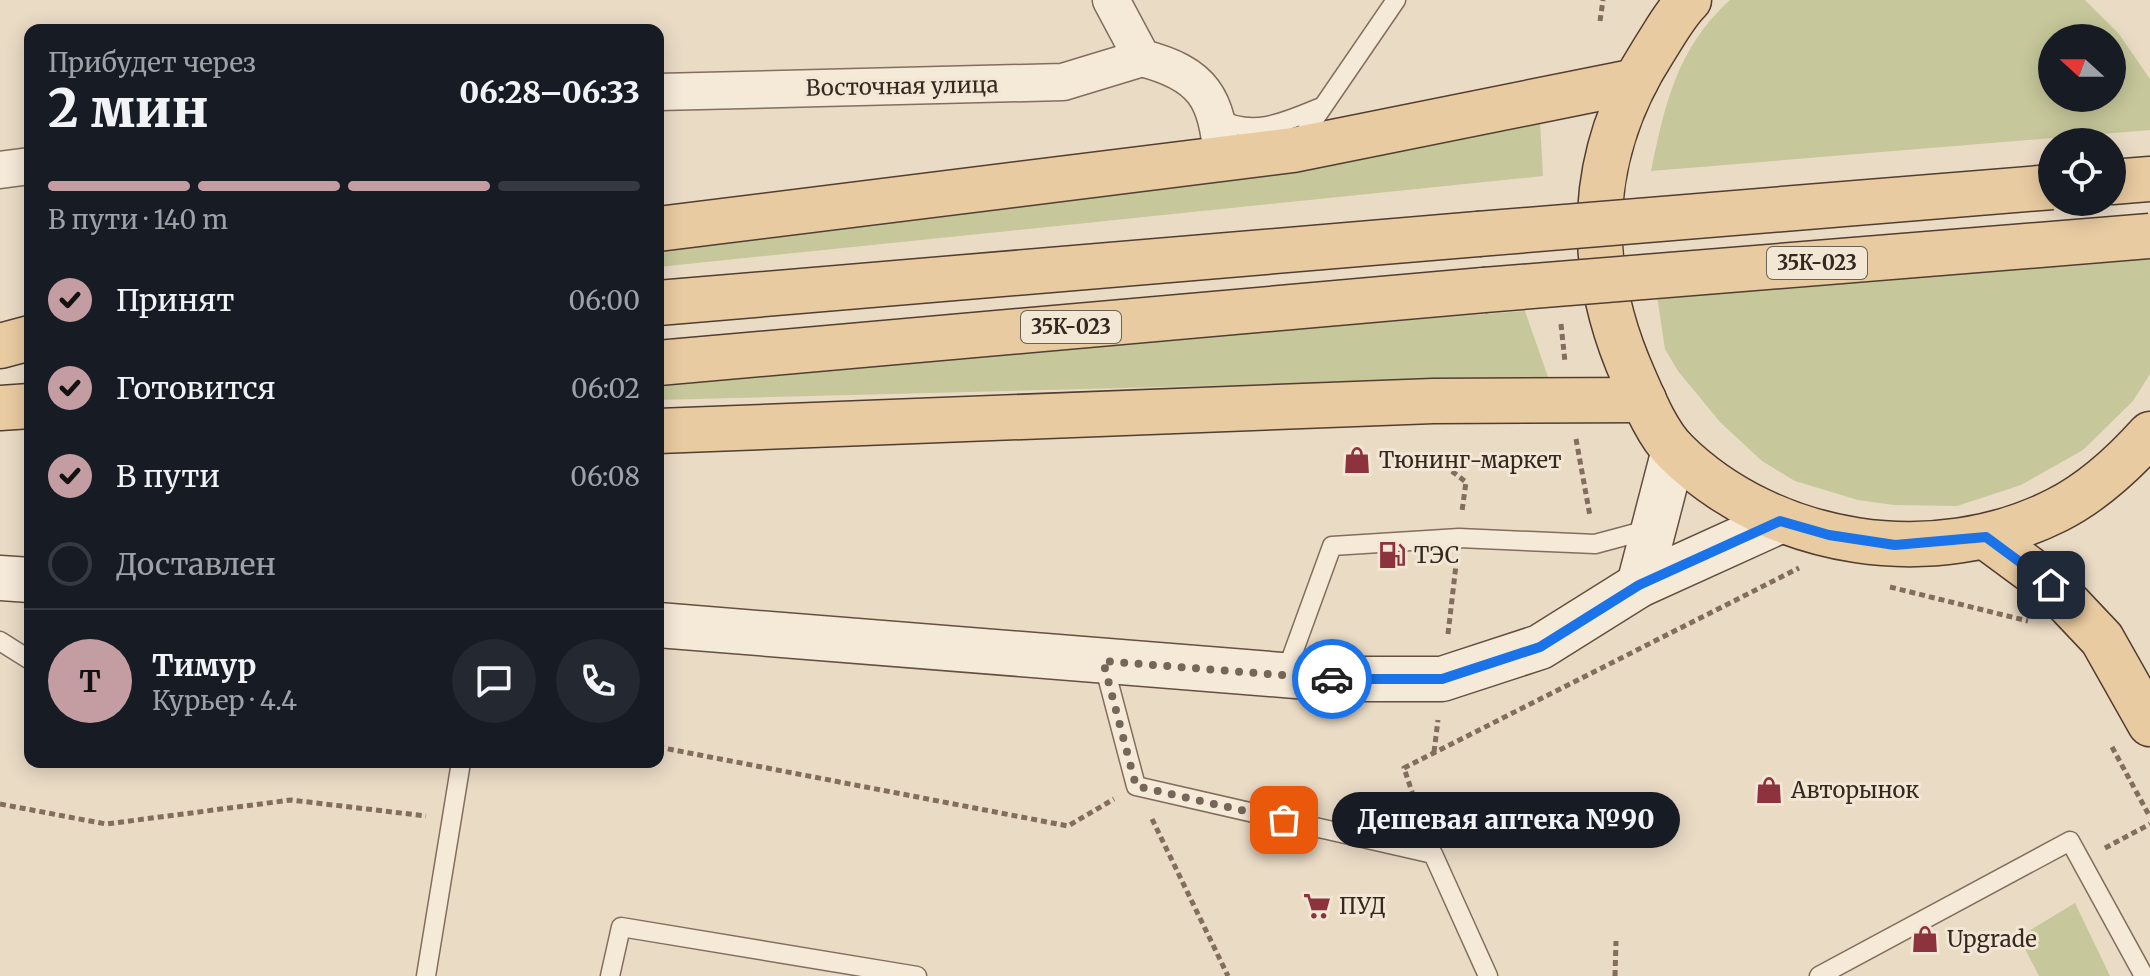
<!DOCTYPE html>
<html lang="ru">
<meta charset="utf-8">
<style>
:root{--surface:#171b24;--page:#242831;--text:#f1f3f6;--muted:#9ea1a6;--line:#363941;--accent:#c49da3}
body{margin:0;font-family:Merriweather,serif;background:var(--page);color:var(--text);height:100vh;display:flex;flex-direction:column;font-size:30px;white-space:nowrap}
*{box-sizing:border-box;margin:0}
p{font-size:26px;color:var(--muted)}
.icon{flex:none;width:44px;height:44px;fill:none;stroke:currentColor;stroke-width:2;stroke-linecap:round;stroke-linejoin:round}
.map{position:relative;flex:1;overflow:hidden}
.side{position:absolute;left:24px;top:24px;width:640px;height:744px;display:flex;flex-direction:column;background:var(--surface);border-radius:16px;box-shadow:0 4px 20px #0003}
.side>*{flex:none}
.needle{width:52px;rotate:291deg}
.fabs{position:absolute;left:2038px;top:24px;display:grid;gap:16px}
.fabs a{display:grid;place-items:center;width:88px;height:88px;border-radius:50%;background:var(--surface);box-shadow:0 4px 20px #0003;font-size:40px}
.pin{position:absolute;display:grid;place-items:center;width:68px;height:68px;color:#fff;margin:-34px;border-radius:16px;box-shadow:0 4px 12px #0006}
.courier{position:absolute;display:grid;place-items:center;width:80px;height:80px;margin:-40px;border:6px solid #1a73e8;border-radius:50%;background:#fff;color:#222;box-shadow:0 2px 10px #0007}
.bubble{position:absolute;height:56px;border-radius:28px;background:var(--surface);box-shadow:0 4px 20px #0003;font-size:26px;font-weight:800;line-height:56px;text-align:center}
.headline em{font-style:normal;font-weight:800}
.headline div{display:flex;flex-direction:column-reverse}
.headline{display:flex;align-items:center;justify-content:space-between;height:136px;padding:0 24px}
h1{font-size:52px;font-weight:800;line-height:60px}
.bar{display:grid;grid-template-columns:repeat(4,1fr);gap:12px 8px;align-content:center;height:96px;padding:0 24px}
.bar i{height:10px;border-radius:6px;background:var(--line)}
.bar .active{background:var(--accent)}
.bar p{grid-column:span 4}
.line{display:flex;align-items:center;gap:20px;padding:0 24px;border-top:2px solid var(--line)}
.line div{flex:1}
.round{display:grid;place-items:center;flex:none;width:84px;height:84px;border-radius:42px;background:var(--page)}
ol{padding:0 24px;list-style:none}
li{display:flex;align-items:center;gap:24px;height:88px}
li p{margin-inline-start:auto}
li .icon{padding:8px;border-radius:50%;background:var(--accent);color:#111;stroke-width:4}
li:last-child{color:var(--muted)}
li i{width:44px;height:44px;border:4px solid var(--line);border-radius:50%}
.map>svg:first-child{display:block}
.green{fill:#c6c79a;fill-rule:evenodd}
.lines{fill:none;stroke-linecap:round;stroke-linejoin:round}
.lane-casing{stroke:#836d5d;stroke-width:21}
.street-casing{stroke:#836d5d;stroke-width:39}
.secondary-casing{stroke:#654f40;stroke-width:47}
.primary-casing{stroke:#513d31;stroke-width:47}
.path{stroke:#836d5d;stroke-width:5;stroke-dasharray:6 4;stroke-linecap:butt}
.lane{stroke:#f5e9d8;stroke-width:18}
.street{stroke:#f5e9d8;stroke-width:36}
.secondary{stroke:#f5e9d8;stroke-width:44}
.primary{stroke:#e9cba1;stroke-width:44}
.primary-bridge-casing{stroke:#513d31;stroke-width:47;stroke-linecap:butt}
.primary-bridge{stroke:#e9cba1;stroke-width:44}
.done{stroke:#74675a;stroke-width:8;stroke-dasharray:0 14.4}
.route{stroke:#1a73e8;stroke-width:10}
.labels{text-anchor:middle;stroke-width:6;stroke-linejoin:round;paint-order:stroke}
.shield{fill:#f2e6d4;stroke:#6d6156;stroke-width:2}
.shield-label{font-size:20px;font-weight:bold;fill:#342820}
.street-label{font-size:22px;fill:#342820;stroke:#f2e6d4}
.poi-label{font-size:22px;fill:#342820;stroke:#f2e6d4;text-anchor:start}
</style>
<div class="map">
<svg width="2150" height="976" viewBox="0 0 2150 976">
<rect width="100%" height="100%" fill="#eadbc5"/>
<g class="green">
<path d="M1730 0H2085L2119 34 2150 79V130L1651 171C1665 104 1677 48 1730 0ZM2112 38V98H2052V38Z"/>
<polygon points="1540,122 1543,176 658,267 658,249"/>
<polygon points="2150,256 2150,374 2133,401 2083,450 2021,485 1957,506 1894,505 1858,500 1795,481 1762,461 1720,422 1678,371 1665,349 1657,296"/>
<polygon points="1525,311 1548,377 658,400 658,378"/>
<polygon points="2075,903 2110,976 2039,976 2019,937"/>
</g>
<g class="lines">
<g class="lane-casing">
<g id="lane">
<path d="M1219 119C1254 137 1285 122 1319 108"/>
<polyline points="1296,146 1396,0"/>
<polyline points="0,641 30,660"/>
<polyline points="1103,661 1136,786 1433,854 1488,976"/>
<polyline points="1285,675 1332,546 1459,538 1595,544 1651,529"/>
<polyline points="426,976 461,762"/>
<polyline points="610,976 621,927 917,976"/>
<polyline points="1819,976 2070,841 2144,976"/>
</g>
</g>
<g class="street-casing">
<g id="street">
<path d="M1111 0 1142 58C1204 74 1217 98 1222 159"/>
<polyline points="658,92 1063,82 1142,58"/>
<polyline points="0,170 30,166"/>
</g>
</g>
<g class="secondary-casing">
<g id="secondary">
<polyline points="0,578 30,580"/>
<polyline points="1639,585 1674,450"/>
<polyline points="658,625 1333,679 1442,679 1540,647 1639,585 1780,521"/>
</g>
</g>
<g class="primary-casing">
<g id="primary">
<path d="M1689 0C1675 14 1665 33 1654 50 1587 154 1584 266 1634 378 1644 401 1657 433 1675 451 1773 548 1934 572 2057 510 2093 492 2123 464 2150 434"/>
<polyline points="2112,182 2150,179"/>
<polyline points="658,229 1293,150 1636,81"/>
<polyline points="658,303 1478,234"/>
<polyline points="0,346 30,338"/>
<polyline points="658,363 1484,290"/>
<polyline points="0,408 30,406"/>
<polyline points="658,431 1433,401 1644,400"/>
<polyline points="1986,537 2051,585 2102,639 2150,724"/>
</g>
</g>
<g class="path">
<polyline points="1600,21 1603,0"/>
<polyline points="1561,324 1565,362"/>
<polyline points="1576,439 1590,516"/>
<polyline points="1436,459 1466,482 1462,511"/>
<polyline points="1890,587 2028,621"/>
<polyline points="1448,634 1456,565"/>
<polyline points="658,747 1068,826 1114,799"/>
<polyline points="2112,747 2150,817"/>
<polyline points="1434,752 1438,720"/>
<polyline points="0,804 106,824 291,800 426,816"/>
<polyline points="1152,819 1228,976"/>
<polyline points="1423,825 1404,768 1799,568"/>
<polyline points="2105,848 2150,824"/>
<polyline points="1615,976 1616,941"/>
</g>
<use href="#lane" class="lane"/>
<use href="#street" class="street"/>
<use href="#secondary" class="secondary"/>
<use href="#primary" class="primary"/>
<g class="primary-bridge-casing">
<g id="primary-bridge">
<polyline points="1478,234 2052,187"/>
<polyline points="1484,290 2150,236"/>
</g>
</g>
<use href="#primary-bridge" class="primary-bridge"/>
</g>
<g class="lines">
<polyline class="done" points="1284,820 1136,786 1103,661 1332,679"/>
<polyline class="route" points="1332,679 1442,679 1540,647 1639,585 1780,521 1829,535 1895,545 1986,537 2051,585"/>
</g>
<defs>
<g id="shop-bare" transform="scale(2.16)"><path d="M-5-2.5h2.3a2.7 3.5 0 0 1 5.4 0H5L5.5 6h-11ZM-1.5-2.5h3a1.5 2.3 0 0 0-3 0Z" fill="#8c333d" stroke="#f2e6d4" stroke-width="2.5" paint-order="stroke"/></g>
<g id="fuel-bare" transform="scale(2.16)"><path d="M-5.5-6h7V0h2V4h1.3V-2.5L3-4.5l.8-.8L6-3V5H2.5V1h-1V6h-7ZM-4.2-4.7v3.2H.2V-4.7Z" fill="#8c333d" stroke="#f2e6d4" stroke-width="2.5" paint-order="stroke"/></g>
<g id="supermarket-bare" transform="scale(2.16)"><path d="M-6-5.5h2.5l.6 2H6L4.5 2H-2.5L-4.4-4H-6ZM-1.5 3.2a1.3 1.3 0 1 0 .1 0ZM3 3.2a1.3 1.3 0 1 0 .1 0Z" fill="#8c333d" stroke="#f2e6d4" stroke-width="2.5" paint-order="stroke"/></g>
</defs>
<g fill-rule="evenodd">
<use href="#shop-bare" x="1357" y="460"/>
<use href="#fuel-bare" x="1392" y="555"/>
<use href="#shop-bare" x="1769" y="790"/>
<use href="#supermarket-bare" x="1317" y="906"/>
<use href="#shop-bare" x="1925" y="939"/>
</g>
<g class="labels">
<g class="shield">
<rect x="1767" y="247" width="100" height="32" rx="6"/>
<rect x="1021" y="311" width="100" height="32" rx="6"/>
</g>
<g class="shield-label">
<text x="1817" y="270">35К-023</text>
<text x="1071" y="334">35К-023</text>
</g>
<g class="street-label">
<text transform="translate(902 86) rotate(-1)" y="8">Восточная улица</text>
</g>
<g class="poi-label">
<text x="1379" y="468">Тюнинг-маркет</text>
<text x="1414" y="563">ТЭС</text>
<text x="1791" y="798">Авторынок</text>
<text x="1339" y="914">ПУД</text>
<text x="1947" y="947">Upgrade</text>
</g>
</g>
</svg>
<div class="fabs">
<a><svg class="needle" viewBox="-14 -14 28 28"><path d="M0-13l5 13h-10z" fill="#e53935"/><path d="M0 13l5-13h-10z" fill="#9ea1a6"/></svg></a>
<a><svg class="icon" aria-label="locate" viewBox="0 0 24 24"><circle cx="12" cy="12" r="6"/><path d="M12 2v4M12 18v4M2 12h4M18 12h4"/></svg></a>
</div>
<div class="pin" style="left:1284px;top:820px;background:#ea580c"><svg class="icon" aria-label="bag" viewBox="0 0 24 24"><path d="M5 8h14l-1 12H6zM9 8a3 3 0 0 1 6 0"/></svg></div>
<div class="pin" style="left:2051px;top:585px;background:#1f2937"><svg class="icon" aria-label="home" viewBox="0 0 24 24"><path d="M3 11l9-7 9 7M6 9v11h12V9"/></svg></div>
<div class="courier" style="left:1332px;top:679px"><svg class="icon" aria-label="car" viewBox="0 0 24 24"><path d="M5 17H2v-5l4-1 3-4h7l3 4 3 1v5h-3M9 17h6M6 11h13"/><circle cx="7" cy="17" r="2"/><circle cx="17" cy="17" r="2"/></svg></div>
<div class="bubble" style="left:1332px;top:792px;width:348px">Дешевая аптека №90</div>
<section class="side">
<div class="headline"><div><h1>2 мин</h1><p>Прибудет через</p></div><em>06:28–06:33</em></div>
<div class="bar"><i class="active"></i><i class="active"></i><i class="active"></i><i></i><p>В пути · 140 m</p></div>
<ol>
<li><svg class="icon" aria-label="check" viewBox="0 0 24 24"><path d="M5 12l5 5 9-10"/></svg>Принят<p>06:00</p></li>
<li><svg class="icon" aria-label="check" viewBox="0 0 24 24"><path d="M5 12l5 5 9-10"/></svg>Готовится<p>06:02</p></li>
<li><svg class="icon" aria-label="check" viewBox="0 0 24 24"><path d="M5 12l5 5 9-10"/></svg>В пути<p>06:08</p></li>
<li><i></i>Доставлен</li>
</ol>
<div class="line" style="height:144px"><b class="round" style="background:var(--accent);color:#111">Т</b><div><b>Тимур</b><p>Курьер · 4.4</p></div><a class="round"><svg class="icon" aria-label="chat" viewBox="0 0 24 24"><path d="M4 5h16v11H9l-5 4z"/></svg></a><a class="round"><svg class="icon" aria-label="phone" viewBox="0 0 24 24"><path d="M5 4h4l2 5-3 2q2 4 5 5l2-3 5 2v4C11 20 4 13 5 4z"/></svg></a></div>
</section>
</div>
